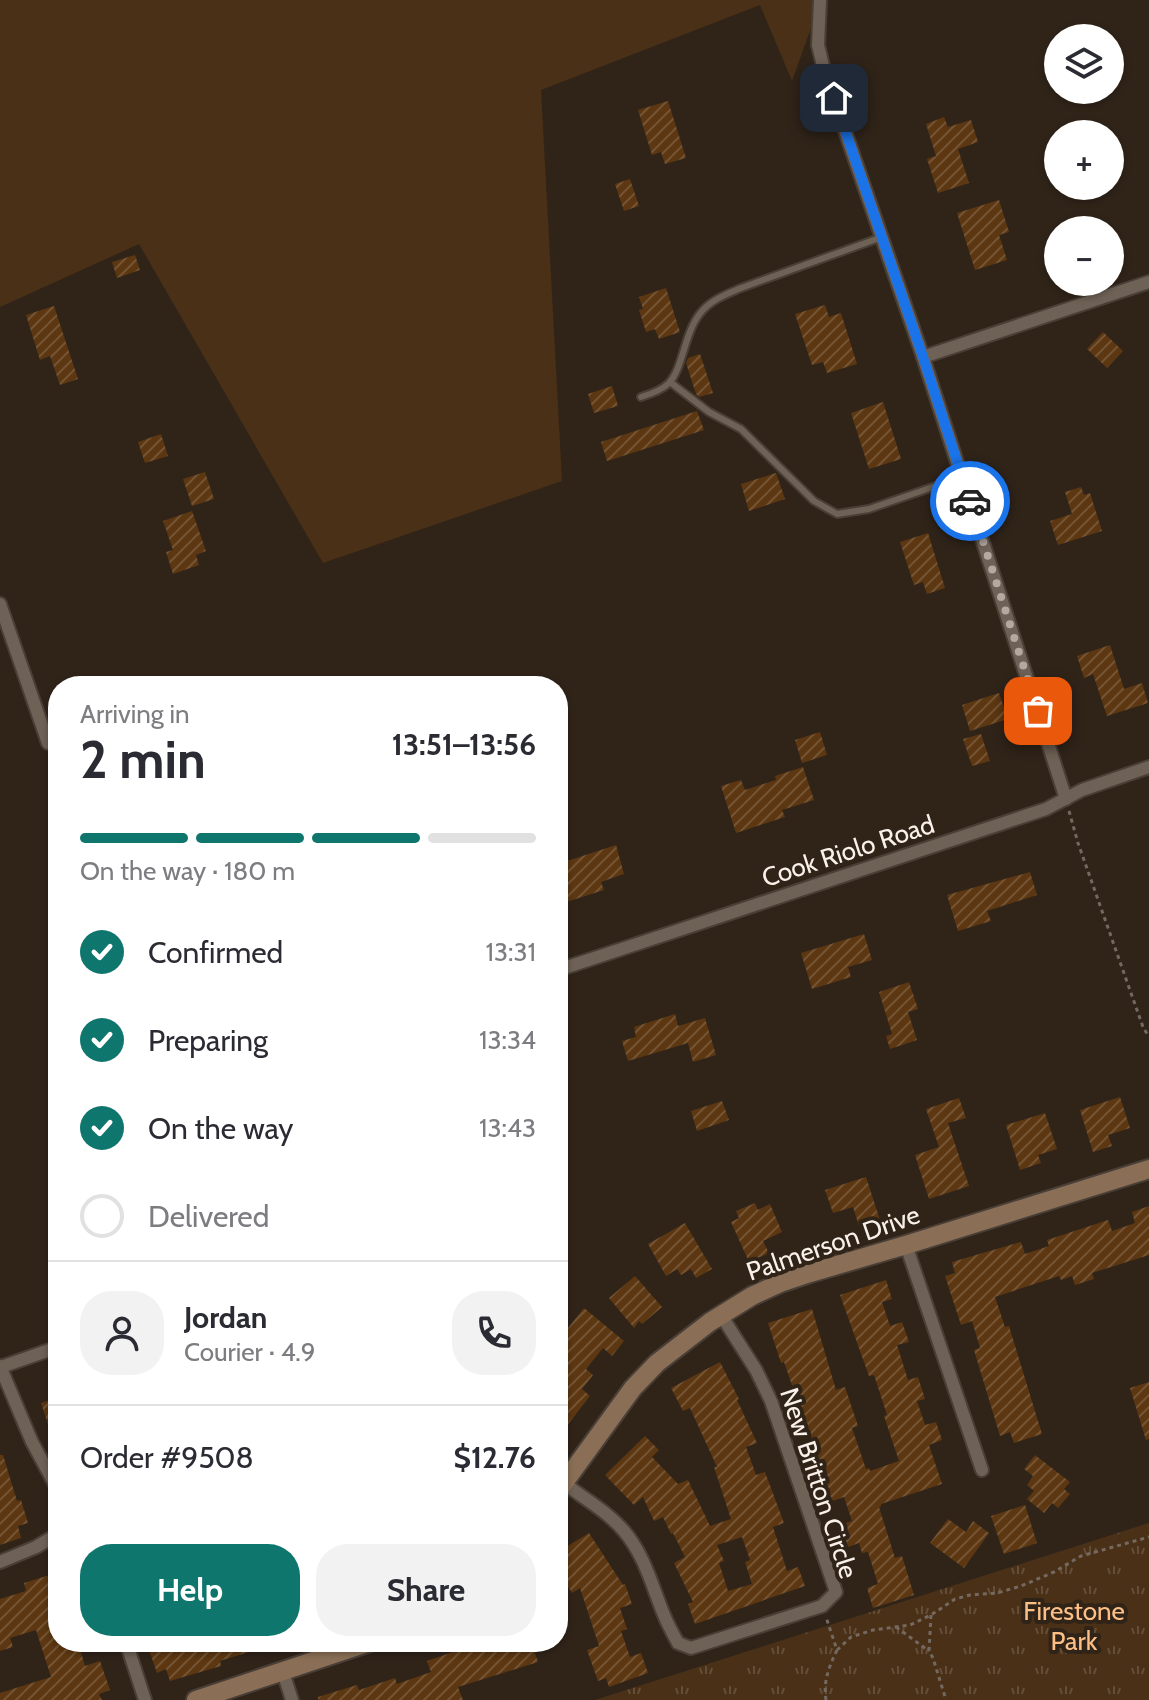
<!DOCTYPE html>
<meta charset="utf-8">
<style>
:root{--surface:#fff;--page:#f2f2f3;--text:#2b2b33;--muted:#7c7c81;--line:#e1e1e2;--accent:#0f766e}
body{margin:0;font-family:Cabin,sans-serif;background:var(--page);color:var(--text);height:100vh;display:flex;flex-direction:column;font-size:30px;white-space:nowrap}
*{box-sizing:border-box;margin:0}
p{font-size:26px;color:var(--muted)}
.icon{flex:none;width:44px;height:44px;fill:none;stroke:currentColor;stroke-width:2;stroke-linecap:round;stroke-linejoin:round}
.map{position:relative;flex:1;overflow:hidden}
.details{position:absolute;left:48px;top:676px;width:520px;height:976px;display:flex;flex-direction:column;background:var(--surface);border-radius:32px;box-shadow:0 2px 6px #0004}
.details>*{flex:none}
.controls{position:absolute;left:1044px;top:24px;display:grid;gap:16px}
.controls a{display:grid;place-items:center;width:80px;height:80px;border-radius:50%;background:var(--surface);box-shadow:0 2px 6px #0004;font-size:40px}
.pin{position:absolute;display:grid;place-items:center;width:68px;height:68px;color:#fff;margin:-34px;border-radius:16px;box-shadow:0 4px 12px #0006}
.courier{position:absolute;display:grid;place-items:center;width:80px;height:80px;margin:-40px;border:6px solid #1a73e8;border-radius:50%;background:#fff;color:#222;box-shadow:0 2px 10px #0007}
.overview em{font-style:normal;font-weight:800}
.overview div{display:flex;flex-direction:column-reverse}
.overview{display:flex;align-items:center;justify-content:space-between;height:136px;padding:0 32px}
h1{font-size:52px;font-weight:800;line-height:60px}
.bar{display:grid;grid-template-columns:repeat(4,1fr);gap:12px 8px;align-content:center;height:96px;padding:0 32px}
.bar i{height:10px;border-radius:6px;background:var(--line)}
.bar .current{background:var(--accent)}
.bar p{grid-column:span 4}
.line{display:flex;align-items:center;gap:20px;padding:0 32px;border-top:2px solid var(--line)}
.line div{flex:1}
.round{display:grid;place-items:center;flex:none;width:84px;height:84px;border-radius:32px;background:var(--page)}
ol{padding:0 32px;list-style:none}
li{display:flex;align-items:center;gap:24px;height:88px}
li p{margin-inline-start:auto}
li .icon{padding:8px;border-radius:50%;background:var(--accent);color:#fff;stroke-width:4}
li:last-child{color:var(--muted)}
li i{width:44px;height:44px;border:4px solid var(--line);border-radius:50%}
.primary-button{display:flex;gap:16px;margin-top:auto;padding:16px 32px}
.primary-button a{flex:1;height:92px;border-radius:32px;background:var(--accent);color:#fff;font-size:32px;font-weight:800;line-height:92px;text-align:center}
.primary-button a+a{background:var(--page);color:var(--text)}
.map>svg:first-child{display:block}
.grass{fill:#4a3017}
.park{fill:url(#park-tufts)}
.building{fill:url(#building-hatch);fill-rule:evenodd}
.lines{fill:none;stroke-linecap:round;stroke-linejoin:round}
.lane-casing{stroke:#493f37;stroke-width:10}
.street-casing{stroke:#493f37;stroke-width:16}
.secondary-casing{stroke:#493f37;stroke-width:22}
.path{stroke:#746960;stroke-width:3;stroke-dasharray:4 4;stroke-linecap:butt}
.lane{stroke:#6e6155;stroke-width:6}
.street{stroke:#6e6155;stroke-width:12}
.secondary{stroke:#8a6f56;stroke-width:18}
.done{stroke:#b3a9a1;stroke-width:8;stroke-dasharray:0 14.4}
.route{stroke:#1a73e8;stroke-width:10}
.labels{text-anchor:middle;stroke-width:8;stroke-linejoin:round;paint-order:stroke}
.street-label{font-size:26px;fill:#f9f1ea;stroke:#302419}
.park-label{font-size:26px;fill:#fdbf85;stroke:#302419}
</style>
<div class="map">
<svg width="1149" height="1700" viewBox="0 0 1149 1700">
<defs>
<pattern id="park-tufts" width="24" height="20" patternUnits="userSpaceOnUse" patternTransform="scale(2)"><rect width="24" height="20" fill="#4a3017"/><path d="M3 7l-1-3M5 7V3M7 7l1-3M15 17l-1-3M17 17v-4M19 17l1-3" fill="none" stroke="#654e39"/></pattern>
<pattern id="building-hatch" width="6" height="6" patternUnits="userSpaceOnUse" patternTransform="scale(2)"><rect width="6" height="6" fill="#5c3711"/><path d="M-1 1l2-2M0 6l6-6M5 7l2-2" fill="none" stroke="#745434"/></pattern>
</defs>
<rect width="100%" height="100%" fill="#302419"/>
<polygon class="grass" points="0,0 821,0 792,81 760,5 541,90 562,481 323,563 139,244 0,307"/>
<polygon class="park" points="1149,1523 1149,1700 595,1700"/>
<g class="building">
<polygon points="668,101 686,158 665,164 661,152 652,155 638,110"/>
<polygon points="944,117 948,127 971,120 978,142 958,149 969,183 938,193 927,159 936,156 926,124"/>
<polygon points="630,179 639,206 624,211 615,184"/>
<polygon points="999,200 1009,232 999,235 1007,260 975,270 957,213"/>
<polygon points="135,255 140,270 117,278 112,262"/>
<polygon points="666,288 680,332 659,339 655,329 646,332 639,310 643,309 639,297"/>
<polygon points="825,305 829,317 841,313 857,364 827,373 823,362 812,365 795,314"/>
<polygon points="54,306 78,379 60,385 50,356 40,360 26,315"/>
<polygon points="1103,332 1123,351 1107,368 1087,349"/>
<polygon points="700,354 713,393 699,397 696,394 686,363 688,358"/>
<polygon points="612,386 618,406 594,413 588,394"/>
<polygon points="883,402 901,459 869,469 851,413"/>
<polygon points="697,411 704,430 607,461 601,442"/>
<polygon points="161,434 168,456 145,463 138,442"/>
<polygon points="205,472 214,499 192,506 183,479"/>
<polygon points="776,473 785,499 749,511 741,484"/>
<polygon points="1081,487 1084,495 1090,493 1102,531 1058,545 1050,521 1072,514 1065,492"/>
<polygon points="192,511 206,551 196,555 199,565 173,574 166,552 173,550 163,521"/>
<polygon points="928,533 945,588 927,594 923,582 914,585 900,542"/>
<polygon points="1110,645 1124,689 1142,683 1148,703 1107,716 1093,674 1084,678 1077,656"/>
<polygon points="999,693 1008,719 970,731 962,705"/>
<polygon points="820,732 827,755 802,763 795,740"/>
<polygon points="981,734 990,761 972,766 963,739"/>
<polygon points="803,767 814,800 782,810 785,817 736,833 721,786 741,780 745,790 776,780 775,776"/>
<polygon points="616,845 624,874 601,882 604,890 563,903 558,888 558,864"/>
<polygon points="1030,872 1037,895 987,911 991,921 958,931 947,895"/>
<polygon points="864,934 872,960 848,967 851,977 812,989 801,953"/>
<polygon points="909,982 918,1009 908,1012 917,1040 890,1049 886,1036 892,1034 879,992"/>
<polygon points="675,1014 678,1026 705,1018 716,1055 693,1062 688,1043 628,1061 622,1041 636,1037 634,1027"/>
<polygon points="1120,1097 1130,1128 1108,1135 1112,1146 1093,1152 1080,1110"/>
<polygon points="959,1098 966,1118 948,1123 969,1186 929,1199 915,1155 939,1147 926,1109"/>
<polygon points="722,1101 729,1120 697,1131 691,1111"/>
<polygon points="1045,1113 1057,1149 1038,1155 1041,1163 1020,1170 1006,1125"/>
<polygon points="866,1177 880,1220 859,1226 853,1207 833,1213 825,1190"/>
<polygon points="755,1203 758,1210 770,1204 782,1232 763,1241 769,1253 749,1262 731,1222 739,1218 736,1211"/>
<polygon points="1149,1206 1149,1255 1092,1273 1094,1279 1075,1285 1072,1276 1061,1280 1059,1276 995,1297 1005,1327 1009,1326 1042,1434 1014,1443 1010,1432 1000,1436 974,1350 980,1348 972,1321 961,1325 945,1276 955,1273 952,1262 1021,1242 1025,1254 1049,1246 1047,1240 1108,1220 1112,1231 1135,1223 1132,1212"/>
<polygon points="685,1223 712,1269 696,1278 691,1269 681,1275 677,1269 666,1276 648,1244"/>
<polygon points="635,1276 662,1307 642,1324 639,1321 634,1328 609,1298"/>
<polygon points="886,1280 892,1299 882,1302 890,1326 902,1322 909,1342 897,1345 908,1380 918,1377 925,1399 917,1401 925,1425 936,1422 942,1440 929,1445 942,1484 881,1504 881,1506 879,1507 895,1558 902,1556 914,1595 873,1608 867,1588 878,1584 868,1552 862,1553 859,1543 848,1547 841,1524 852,1521 844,1497 832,1501 795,1388 793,1388 784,1362 781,1363 768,1323 812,1309 836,1390 845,1387 858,1426 852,1428 866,1469 869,1468 870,1471 899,1461 884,1416 887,1415 874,1375 869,1376 840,1295"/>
<polygon points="584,1308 624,1341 612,1356 603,1348 586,1369 593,1375 582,1389 590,1396 558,1437 558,1359 566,1349 564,1347 566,1344 560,1338"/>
<path d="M720 1362 739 1399 737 1400 757 1443 746 1447 756 1475 765 1472 784 1523 773 1527 787 1571 798 1567 805 1586 695 1624 688 1604 693 1602 674 1563 685 1557 673 1533 671 1534 663 1517 654 1521 643 1497 634 1505 605 1475 645 1436 659 1450 652 1457 678 1484 688 1480 710 1526 731 1519 714 1467H717L690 1408 683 1411 671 1388ZM742 1537 750 1560 745 1562 752 1584 728 1591 719 1563 724 1561 717 1545Z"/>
<polygon points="1149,1382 1149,1439 1146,1440 1130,1388"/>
<polygon points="58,1397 58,1446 55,1446 41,1403"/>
<polygon points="0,1455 3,1455 17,1501 21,1500 28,1523 18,1526 21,1538 0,1545"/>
<polygon points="1035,1455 1070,1482 1064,1489 1070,1494 1058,1508 1052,1503 1044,1513 1027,1499 1034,1491 1027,1485 1033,1476 1024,1469"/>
<polygon points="1025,1505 1037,1543 1004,1554 991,1516"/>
<polygon points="948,1519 966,1532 973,1521 989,1533 964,1568 930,1543"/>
<polygon points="589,1533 623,1585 625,1584 632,1604 620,1608 627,1629 621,1631 630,1657 641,1653 648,1673 609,1687 606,1678 598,1681 587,1650 599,1646 580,1588 572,1593 558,1571 558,1552"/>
<polygon points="53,1574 58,1589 58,1642 78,1642 85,1666 100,1661 110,1690 99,1694 102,1700 0,1700 0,1693 51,1677 36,1630 10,1638 13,1647 0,1651 0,1599 26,1591 24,1583"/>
<polygon points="176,1642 271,1642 271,1645 220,1661 221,1666 170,1681 166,1669 157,1673 149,1650"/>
<polygon points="458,1642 531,1642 538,1662 458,1687 463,1700 318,1700 318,1697 357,1685 359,1690 395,1678 397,1684 431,1672 427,1661 461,1649"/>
</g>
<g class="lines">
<g class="lane-casing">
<g id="lane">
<polyline points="670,382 709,412 741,429 814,501 837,514 869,509 962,477"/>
<path d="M641 397C651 394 662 390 669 383 684 367 684 330 703 310 713 299 727 294 741 288L882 237"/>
</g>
</g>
<g class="street-casing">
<g id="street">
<polyline points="820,0 818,45 824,70 923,357 1066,799"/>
<polyline points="923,357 1149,282"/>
<polyline points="0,604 48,743"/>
<polyline points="558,970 1046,809 1082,790 1149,767"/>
<polyline points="906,1245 982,1470"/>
<polyline points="0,1366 32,1442 58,1490"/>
<polyline points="1,1367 58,1347"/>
<path d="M560 1480C581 1497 606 1510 624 1531 645 1556 652 1586 664 1615 668 1625 673 1634 678 1643L691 1648 822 1606 836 1592 771 1401 756 1370 721 1315"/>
<polyline points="0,1562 36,1547 58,1534"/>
<polyline points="126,1642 145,1700"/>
<polyline points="283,1672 292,1700"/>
</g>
</g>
<g class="secondary-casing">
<g id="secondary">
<polyline points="558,1491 633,1388 657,1363 710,1322 752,1296 780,1283 810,1273 906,1245 1149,1169"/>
<polyline points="196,1700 370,1642"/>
</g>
</g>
<g class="path">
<polyline points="1069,811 1078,843 1143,1027 1149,1037"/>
<polyline points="931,1615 929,1651 933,1658 946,1700"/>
<polyline points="896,1627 929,1651"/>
<polyline points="837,1650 851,1637 873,1630 910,1625 931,1615 955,1599 970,1595 997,1593 1021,1586 1054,1572 1081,1556 1149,1537"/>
<path d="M826 1700C823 1681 829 1667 837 1650L826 1617"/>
</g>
<use href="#lane" class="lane"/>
<use href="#street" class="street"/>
<use href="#secondary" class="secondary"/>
</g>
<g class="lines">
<polyline class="done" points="970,501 1038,711"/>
<polyline class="route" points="834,98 923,357 970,501"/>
</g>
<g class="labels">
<g class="street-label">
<text transform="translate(848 851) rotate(-18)" y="9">Cook Riolo Road</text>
<text transform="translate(833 1243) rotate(-19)" y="9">Palmerson Drive</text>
<text transform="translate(819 1483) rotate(72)" y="9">New Britton Circle</text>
</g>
<g class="park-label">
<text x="1074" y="1620">Firestone<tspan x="1074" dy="30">Park</tspan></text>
</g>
</g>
</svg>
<div class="controls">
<a><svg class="icon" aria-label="layers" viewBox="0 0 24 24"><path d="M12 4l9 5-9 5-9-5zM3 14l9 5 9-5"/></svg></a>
<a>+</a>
<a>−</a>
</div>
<div class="pin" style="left:1038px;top:711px;background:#ea580c"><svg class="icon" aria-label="bag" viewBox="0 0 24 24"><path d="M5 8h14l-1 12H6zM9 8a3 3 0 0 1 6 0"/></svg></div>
<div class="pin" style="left:834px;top:98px;background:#1f2937"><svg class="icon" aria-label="home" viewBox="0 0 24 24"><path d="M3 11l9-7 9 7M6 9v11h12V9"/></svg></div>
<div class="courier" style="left:970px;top:501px"><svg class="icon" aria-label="car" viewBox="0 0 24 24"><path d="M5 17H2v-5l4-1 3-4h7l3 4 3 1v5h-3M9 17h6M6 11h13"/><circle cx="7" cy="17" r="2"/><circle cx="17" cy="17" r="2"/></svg></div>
<section class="details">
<div class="overview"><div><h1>2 min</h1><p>Arriving in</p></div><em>13:51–13:56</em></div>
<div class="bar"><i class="current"></i><i class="current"></i><i class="current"></i><i></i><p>On the way · 180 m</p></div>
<ol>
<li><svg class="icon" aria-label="check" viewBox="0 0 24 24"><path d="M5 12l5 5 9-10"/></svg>Confirmed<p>13:31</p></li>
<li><svg class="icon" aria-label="check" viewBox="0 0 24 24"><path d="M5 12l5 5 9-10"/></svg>Preparing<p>13:34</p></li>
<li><svg class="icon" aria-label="check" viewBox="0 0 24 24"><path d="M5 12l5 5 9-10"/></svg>On the way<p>13:43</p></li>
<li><i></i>Delivered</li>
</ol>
<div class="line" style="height:144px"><a class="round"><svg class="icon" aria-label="person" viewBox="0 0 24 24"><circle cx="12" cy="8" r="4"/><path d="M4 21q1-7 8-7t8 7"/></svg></a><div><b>Jordan</b><p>Courier · 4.9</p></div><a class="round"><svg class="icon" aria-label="phone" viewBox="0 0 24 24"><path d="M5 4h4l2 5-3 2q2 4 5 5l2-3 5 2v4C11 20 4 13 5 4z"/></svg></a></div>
<div class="line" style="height:104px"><div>Order #9508</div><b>$12.76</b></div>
<div class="primary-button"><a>Help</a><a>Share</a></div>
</section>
</div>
